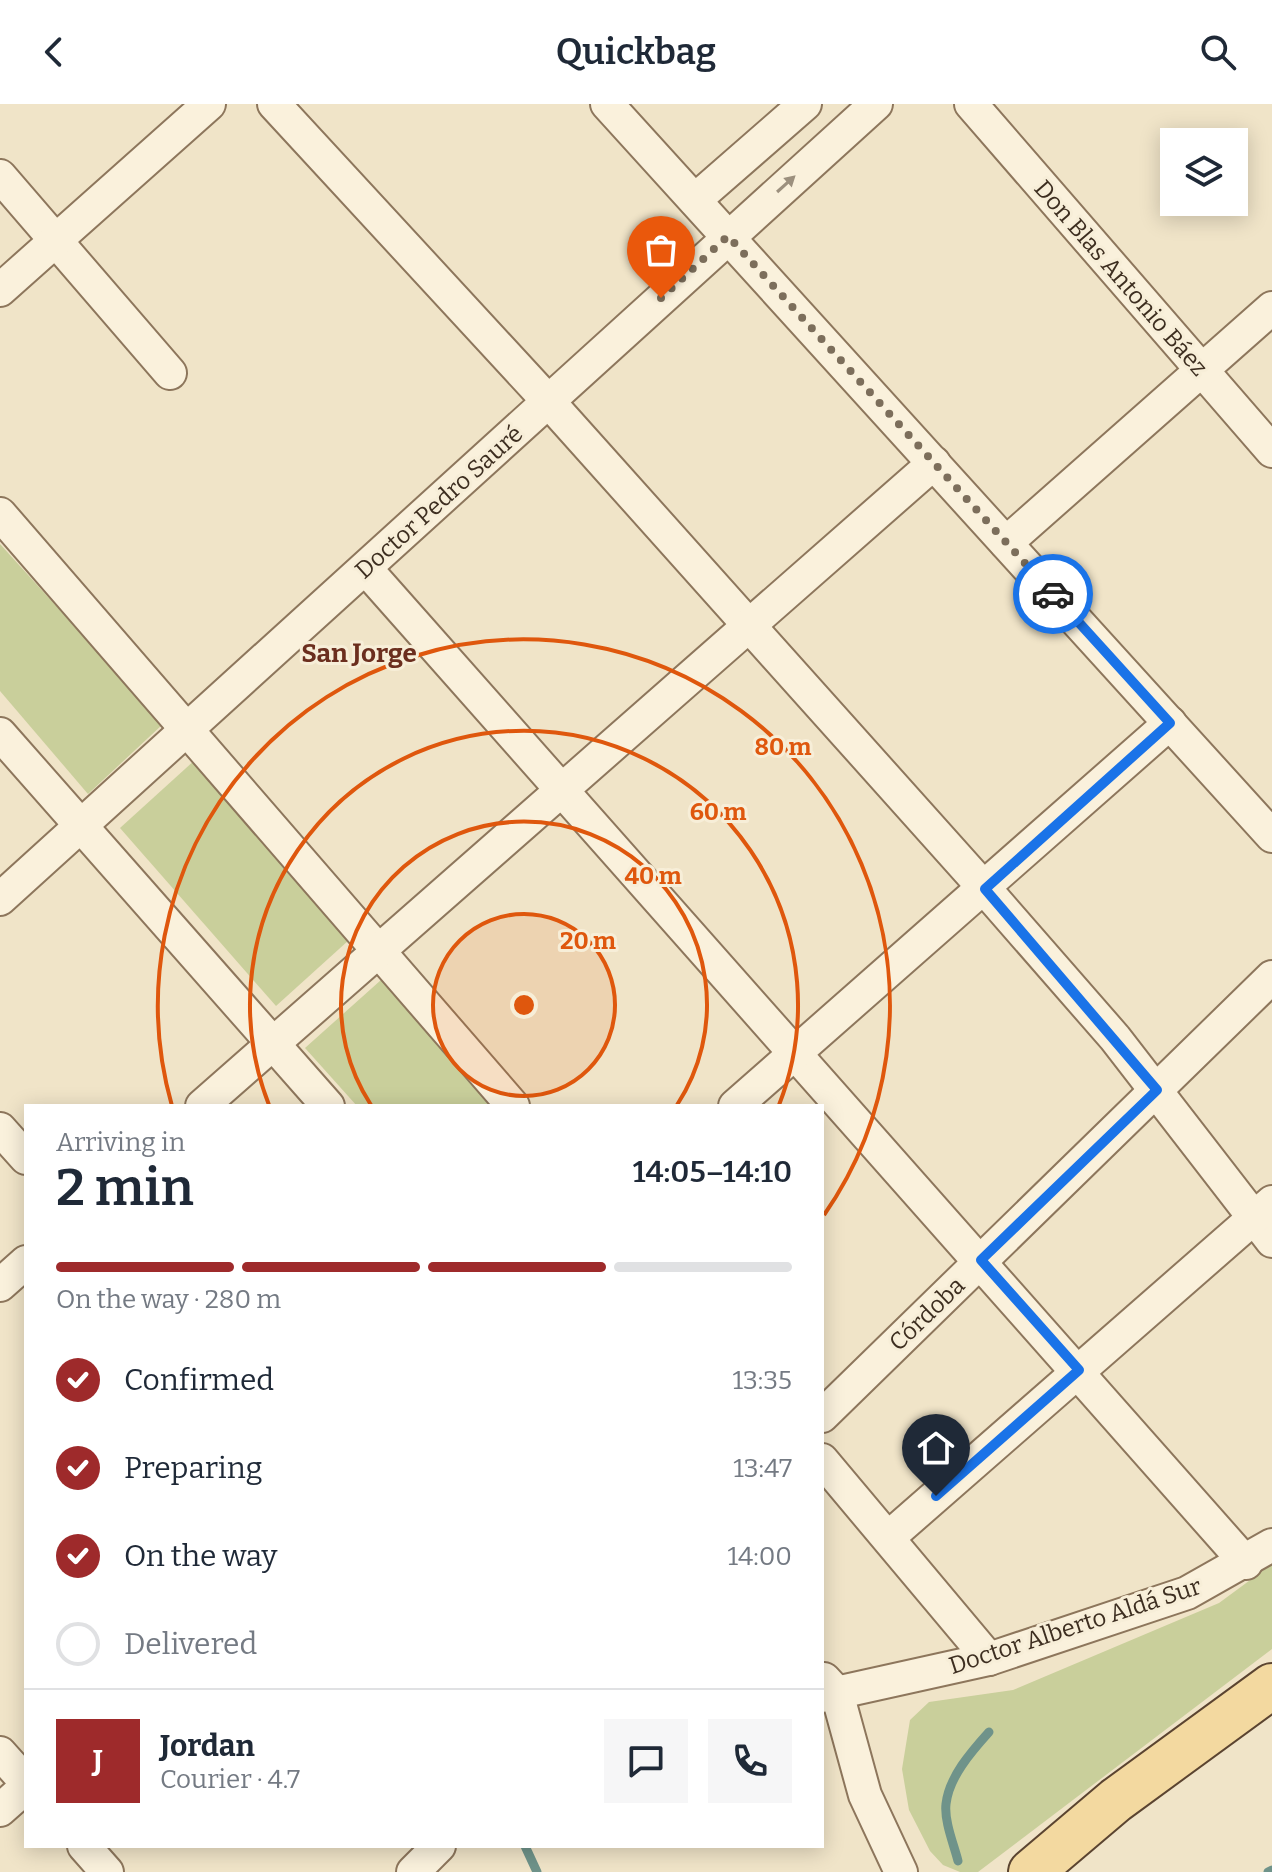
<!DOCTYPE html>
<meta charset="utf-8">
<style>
:root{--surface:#fff;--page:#f6f6f7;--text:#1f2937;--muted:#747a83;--line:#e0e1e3;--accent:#9e2a2b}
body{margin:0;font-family:Bitter,serif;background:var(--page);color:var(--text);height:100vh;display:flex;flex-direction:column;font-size:30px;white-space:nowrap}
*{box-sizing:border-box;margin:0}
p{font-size:26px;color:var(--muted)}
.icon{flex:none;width:44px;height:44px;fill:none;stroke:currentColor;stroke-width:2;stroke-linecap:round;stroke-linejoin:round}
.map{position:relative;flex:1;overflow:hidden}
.side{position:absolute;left:24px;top:1000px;width:800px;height:744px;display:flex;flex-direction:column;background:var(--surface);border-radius:0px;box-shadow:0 4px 20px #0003}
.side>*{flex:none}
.fabs{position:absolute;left:1160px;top:24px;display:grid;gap:16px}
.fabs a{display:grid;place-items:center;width:88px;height:88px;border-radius:0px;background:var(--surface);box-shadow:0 4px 20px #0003;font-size:40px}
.pin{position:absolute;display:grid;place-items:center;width:68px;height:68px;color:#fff;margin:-82px -34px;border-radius:50% 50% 50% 0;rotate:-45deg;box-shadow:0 0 8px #0007}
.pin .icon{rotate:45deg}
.courier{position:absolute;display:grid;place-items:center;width:80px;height:80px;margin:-40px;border:6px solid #1a73e8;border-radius:50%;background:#fff;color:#222;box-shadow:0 2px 10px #0007}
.headline em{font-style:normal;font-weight:600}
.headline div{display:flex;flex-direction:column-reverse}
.headline{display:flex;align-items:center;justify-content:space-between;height:136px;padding:0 32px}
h1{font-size:52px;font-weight:600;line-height:60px}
.bar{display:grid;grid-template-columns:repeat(4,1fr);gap:12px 8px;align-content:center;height:96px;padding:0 32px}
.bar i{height:10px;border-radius:6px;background:var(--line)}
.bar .active{background:var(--accent)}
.bar p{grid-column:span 4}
.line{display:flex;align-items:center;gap:20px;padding:0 32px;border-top:2px solid var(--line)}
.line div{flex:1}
.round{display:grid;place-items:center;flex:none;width:84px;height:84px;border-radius:0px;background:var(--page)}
ol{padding:0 32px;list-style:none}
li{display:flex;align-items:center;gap:24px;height:88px}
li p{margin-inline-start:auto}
li .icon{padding:8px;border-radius:50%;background:var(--accent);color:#fff;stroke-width:4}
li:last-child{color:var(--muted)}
li i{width:44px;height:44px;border:4px solid var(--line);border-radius:50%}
header{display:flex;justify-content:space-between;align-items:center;height:104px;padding:0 32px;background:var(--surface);font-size:36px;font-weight:600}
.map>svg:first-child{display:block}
.green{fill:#c9cf9b}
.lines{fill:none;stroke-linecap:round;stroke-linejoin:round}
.stream{stroke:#6f938a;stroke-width:9}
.minor-casing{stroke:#8d765c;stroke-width:36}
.primary-casing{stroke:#5b4430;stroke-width:48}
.minor{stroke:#faf1dc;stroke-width:32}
.primary{stroke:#f3d9a0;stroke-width:44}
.oneway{fill:#9c907e}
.done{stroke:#7c6e5b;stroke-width:8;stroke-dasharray:0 14.4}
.route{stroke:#1a73e8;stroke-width:10}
.ring{fill:none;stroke:#df570d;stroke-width:4}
.labels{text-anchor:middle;stroke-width:6;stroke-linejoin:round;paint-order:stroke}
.street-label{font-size:24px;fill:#3d2e20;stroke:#f7eed8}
.neighbourhood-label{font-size:26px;font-weight:bold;fill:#6b2e1e;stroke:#f7eed8}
.centre{fill:#df570d;stroke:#f7eed8;stroke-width:4}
.ring-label{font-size:24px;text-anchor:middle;font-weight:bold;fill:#df570d;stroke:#f7eed8;stroke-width:6;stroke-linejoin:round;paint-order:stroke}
</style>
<header><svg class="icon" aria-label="back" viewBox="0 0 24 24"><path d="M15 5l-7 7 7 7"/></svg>Quickbag<svg class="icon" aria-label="search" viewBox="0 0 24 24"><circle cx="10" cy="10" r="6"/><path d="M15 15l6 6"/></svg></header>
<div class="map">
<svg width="1272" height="1768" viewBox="0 0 1272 1768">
<rect width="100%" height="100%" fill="#f0e4c8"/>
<g class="green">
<polygon points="0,440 163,620 88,690 0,587"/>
<polygon points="196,655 349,836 276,902 120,724"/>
<polygon points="381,876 491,1002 357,1002 305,944"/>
<polygon points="1272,1460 1272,1545 978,1768 960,1768 943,1761 930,1747 909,1706 902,1665 910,1616 929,1598 1013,1586 1219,1499"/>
</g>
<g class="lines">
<g class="stream">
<polyline points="525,1742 537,1768"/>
<path d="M958 1757C954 1741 944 1717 946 1700 949 1673 971 1648 989 1628"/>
<polyline points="1268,1768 1272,1766"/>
</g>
<g class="minor-casing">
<g id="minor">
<polyline points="274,0 549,298 985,785 1115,934 1272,1137"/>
<polyline points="607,0 1272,732"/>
<polyline points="971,0 1272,347"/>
<polyline points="0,72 170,269"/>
<polyline points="695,96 805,0"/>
<polyline points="0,186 209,0"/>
<polyline points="0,410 513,1002"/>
<polyline points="1006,439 1272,204"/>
<polyline points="366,465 1246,1459"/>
<polyline points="0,630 328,1002"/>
<polyline points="0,795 876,0"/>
<polyline points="202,1002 934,359"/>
<polyline points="735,1002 1170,619"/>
<polyline points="0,1025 26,1054"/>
<polyline points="0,1181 26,1158"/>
<polyline points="822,1312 1272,873"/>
<polyline points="822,1356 989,1555"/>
<polyline points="889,1433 1272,1098"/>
<polyline points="824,1575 837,1589 865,1691 901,1768"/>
<polyline points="822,1592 989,1555 1187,1489 1272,1441"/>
<polyline points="0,1649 26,1678"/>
<polyline points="0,1706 26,1683"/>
<polyline points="84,1742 107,1768"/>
<polyline points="413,1768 439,1742"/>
</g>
</g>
<g class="primary-casing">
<polyline id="primary" points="1031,1768 1116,1696 1272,1582"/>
</g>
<use href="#minor" class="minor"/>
<use href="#primary" class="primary"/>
</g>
<defs><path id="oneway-solid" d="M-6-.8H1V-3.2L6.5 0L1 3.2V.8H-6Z" transform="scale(2)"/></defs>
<use class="oneway" href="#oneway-solid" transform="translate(786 80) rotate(-42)"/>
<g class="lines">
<polyline class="done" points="661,194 728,132 1053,490"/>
<polyline class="route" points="936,1392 1079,1266 981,1156 1157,986 985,785 1170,619 1053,490"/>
</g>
<circle cx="524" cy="901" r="91" fill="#df570d" fill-opacity=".12"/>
<g class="ring">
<circle cx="524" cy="901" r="91"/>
<path d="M371 1001A183 183 0 1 1 677 1001"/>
<path d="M269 1001A274 274 0 1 1 779 1001"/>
<path d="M172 1002A366 366 0 1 1 824 1111"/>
</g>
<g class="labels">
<g class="street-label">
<text transform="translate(1121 174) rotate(49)" y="8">Don Blas Antonio Báez</text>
<text transform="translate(439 398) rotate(-42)" y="8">Doctor Pedro Sauré</text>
<text transform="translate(927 1210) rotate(-44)" y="8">Córdoba</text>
<text transform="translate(1075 1522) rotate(-18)" y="8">Doctor Alberto Aldá Sur</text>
</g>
<g class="neighbourhood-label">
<text x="359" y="558">San Jorge</text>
</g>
</g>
<circle cx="524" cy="901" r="12" class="centre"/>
<g class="ring-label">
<text x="783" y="651">80 m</text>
<text x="718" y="716">60 m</text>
<text x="653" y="780">40 m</text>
<text x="588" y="845">20 m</text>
</g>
</svg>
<div class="fabs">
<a><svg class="icon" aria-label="layers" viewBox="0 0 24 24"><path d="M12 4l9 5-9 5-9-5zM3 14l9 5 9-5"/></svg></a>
</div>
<div class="pin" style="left:661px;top:194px;background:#ea580c"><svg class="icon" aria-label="bag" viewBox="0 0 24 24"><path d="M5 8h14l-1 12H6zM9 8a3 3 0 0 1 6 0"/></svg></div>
<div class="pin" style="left:936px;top:1392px;background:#1f2937"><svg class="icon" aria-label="home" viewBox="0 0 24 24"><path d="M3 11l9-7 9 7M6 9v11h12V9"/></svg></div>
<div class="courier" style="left:1053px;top:490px"><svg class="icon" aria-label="car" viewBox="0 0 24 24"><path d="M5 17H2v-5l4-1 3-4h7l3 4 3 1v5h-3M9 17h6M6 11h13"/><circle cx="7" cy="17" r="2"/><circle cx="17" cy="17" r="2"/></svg></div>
<section class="side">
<div class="headline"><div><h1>2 min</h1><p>Arriving in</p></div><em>14:05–14:10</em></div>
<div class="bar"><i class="active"></i><i class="active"></i><i class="active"></i><i></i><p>On the way · 280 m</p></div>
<ol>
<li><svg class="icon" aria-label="check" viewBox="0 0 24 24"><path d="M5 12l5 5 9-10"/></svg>Confirmed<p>13:35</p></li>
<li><svg class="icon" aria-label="check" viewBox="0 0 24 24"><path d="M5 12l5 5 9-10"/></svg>Preparing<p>13:47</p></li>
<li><svg class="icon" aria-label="check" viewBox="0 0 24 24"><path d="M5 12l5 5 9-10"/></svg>On the way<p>14:00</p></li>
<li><i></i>Delivered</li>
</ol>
<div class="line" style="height:144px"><b class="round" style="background:var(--accent);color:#fff">J</b><div><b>Jordan</b><p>Courier · 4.7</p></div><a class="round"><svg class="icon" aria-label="chat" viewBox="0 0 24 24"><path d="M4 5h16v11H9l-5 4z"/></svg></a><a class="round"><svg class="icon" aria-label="phone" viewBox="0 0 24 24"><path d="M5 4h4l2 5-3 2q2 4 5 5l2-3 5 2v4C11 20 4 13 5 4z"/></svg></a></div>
</section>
</div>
